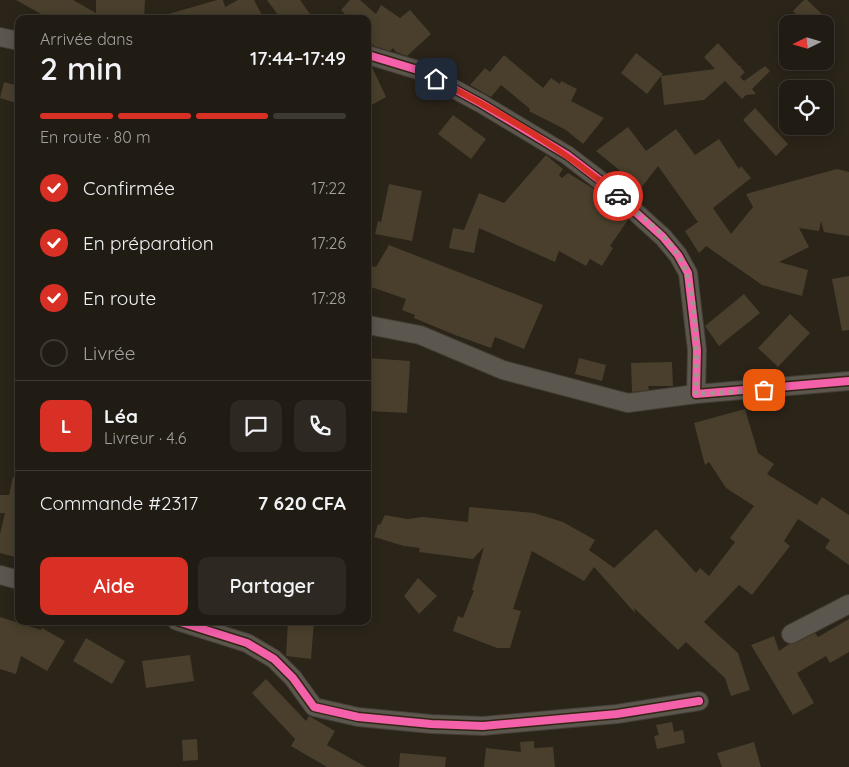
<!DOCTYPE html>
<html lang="fr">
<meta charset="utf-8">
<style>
:root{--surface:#201b13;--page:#2d2821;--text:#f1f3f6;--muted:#a2a1a0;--line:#3d3933;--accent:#d93025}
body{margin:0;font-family:Quicksand,sans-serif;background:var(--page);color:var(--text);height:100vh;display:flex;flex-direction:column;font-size:19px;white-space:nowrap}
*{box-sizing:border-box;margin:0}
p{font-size:16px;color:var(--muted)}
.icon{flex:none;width:28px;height:28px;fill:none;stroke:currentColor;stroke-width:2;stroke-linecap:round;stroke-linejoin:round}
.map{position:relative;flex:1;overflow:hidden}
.sheet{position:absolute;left:15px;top:15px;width:356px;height:610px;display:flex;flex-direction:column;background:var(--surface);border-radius:10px;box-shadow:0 2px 12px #0003,0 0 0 1px var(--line)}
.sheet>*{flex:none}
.needle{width:32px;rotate:265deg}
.tools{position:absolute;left:779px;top:15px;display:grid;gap:10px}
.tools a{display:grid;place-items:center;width:55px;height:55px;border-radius:10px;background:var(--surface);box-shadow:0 2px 12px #0003,0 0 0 1px var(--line);font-size:25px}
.pin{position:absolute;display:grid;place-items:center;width:42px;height:42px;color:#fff;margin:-21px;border-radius:10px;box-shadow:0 2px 8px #0006}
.courier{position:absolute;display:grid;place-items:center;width:50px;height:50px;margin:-25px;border:4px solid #d93025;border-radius:50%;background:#fff;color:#222;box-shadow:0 1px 6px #0007}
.overview em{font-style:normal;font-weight:600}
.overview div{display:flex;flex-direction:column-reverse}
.overview{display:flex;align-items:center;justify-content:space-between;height:85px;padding:0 25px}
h1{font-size:32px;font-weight:600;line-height:38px}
.bar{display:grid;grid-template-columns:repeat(4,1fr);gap:8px 5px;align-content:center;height:60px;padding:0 25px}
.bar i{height:6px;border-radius:4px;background:var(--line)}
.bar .on{background:var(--accent)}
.bar p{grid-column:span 4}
.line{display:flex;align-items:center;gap:12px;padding:0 25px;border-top:1px solid var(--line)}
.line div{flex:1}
.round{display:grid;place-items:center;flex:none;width:52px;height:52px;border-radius:10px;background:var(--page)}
ol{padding:0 25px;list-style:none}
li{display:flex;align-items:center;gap:15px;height:55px}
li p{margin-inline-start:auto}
li .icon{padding:5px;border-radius:50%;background:var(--accent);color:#fff;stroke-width:4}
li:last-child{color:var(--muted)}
li i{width:28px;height:28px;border:2px solid var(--line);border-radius:50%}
.action{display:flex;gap:10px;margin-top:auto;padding:10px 25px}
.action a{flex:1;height:58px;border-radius:10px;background:var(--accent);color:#fff;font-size:20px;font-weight:600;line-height:58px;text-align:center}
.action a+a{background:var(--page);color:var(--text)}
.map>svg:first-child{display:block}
.building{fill:#493f2c}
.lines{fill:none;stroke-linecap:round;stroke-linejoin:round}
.street-casing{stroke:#443e35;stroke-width:20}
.street{stroke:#5b564e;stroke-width:18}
.cycleway-casing{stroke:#322612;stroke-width:11}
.cycleway{stroke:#f560ab;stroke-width:8}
.done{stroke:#a0988d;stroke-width:5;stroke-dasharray:0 9}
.route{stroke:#d93025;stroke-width:6}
</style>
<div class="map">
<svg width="849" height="767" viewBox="0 0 849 767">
<rect width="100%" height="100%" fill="#2b2419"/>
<g class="building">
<polygon points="16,0 73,0 96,13 96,0 145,0 144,19 50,19"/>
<polygon points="217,0 223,0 225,7 238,0 254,0 264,19 165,19 165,15"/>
<polygon points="267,0 300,0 310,14 303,19 281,19"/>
<polygon points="350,0 360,0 376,14 381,5 400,18 410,10 431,34 407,56 396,52 393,48 390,51 374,46 368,39 368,19 350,19 341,10"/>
<polygon points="804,0 807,0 824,16 817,24 806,24 793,11"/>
<polygon points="718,43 739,66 742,66 740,67 745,72 740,77 744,81 765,66 770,71 752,89 756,94 746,95 742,99 725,81 704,100 664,105 661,76 647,94 621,73 636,53 663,74 661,76 715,69 704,57"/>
<polygon points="504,55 543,88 551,78 560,84 561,81 577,89 571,101 604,118 583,144 566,130 529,111 530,109 501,85 491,97 470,85 485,68 490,72"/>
<polygon points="368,66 372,67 386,97 368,107"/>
<polygon points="4,82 19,86 19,104 0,98"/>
<polygon points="755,108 788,144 776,156 743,120"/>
<polygon points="453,115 486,139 471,159 438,134"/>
<polygon points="628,127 646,151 676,129 695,155 719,139 739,169 741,166 751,178 713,208 731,234 753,207 746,194 837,169 849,172 849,236 824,232 821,221 819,231 799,228 809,247 779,262 808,270 802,296 762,285 706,246 699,253 685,231 698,222 658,166 641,188 596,151"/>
<polygon points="546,155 563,169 559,175 562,178 568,173 594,189 602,196 600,199 628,220 610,246 613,248 602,266 590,259 586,266 559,251 555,262 479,228 474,253 449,248 453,228 464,230 479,193 504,203"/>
<polygon points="389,184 422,191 412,241 375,234 378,221 381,222"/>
<polygon points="389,245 543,305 524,349 495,337 491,348 455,335 414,318 415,315 402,310 406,299 368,286 368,265 376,267"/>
<polygon points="849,276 849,330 842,331 832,279"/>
<polygon points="744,294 760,313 719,346 705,326"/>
<polygon points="790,314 810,333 778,367 758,348"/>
<polygon points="368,358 410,361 407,413 368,411"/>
<polygon points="579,358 606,365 602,381 575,374"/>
<polygon points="672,362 673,386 648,386 649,390 632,392 631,363"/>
<polygon points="745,409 758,453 774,464 767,474 817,505 822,497 849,515 849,565 825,548 830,540 798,519 784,541 790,546 752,595 739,585 704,622 738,653 750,690 731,696 725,678 686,642 678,650 634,608 635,613 594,567 584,581 532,551 513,609 521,611 510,648 497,648 453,631 458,616 463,618 474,590 472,590 484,547 473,559 419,552 420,548 404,546 374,537 378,524 380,525 385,515 407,519 423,517 468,522 469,507 534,513 563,522 595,540 589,550 614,568 656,529 696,573 700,568 709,576 735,542 730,538 754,506 726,488 709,462 705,465 694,423"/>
<polygon points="13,477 19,477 19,558 0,553 0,534 5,513 0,513 0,495 9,495"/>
<polygon points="418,578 437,596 419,614 404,596"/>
<polygon points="0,617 41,630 42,628 65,641 47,671 21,656 16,674 0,669"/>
<polygon points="849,619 849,652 830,663 826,656 797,673 814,703 793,715 751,645 774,636 779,651 789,644 796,643 815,633 818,637"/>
<polygon points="288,621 314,621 311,659 286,656"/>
<polygon points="86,638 125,661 112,684 73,661"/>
<polygon points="190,655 194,681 146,688 142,661"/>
<polygon points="266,679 306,721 309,716 335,731 327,745 366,767 327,767 291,746 295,739 252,693"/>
<polygon points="672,722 674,732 683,730 685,743 657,749 654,736 659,735 656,725"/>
<polygon points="197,739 198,760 183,761 182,740"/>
<polygon points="534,741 534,748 553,747 555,767 484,767 486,748 521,752 520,742"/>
<polygon points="754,742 761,767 722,767 717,753"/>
<polygon points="400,753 446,757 445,767 399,767"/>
</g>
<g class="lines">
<g class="street-casing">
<g id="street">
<polyline points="0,37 19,41"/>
<polyline points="368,55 421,71 482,104 567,155 601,181 663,237 678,255 688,273 697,350 696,394 849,381"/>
<polyline points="368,325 420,335 503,370 628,403 696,394"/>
<polyline points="0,575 19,580"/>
<polyline points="177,621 247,643 274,659 293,678 314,707 358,717 431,724 483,726 617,714 699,701"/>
<polyline points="791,634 849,604"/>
</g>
</g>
<use href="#street" class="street"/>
<g class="cycleway-casing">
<g id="cycleway">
<polyline points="368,55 421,71 482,104 567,155 601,181 663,237 678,255 688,273 697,350 696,394 849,381"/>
<polyline points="177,621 247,643 274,659 293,678 314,707 358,717 431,724 483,726 617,714 699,701"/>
</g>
</g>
<use href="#cycleway" class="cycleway"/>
</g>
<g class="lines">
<path class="done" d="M618 196C638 214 664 232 678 255 698 285 697 358 696 394L764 390"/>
<path class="route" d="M436 79C500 113 564 148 618 196"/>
</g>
</svg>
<div class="tools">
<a><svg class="needle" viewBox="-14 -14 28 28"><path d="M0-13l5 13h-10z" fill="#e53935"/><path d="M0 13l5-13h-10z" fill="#a2a1a0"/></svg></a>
<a><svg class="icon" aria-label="locate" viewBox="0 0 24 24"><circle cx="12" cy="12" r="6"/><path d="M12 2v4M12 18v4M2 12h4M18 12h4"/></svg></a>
</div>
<div class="pin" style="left:764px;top:390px;background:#ea580c"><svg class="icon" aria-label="bag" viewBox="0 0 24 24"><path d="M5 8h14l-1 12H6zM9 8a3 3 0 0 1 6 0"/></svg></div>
<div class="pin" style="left:436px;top:79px;background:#1f2937"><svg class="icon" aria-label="home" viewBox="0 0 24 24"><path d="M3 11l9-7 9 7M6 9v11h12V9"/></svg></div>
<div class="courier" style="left:618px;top:196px"><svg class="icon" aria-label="car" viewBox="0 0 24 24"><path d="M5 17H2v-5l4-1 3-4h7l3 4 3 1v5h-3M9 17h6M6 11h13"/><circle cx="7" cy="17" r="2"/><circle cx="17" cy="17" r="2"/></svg></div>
<section class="sheet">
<div class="overview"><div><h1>2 min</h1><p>Arrivée dans</p></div><em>17:44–17:49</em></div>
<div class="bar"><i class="on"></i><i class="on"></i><i class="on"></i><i></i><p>En route · 80 m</p></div>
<ol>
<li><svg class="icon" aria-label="check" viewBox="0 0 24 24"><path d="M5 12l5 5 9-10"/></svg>Confirmée<p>17:22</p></li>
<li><svg class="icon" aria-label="check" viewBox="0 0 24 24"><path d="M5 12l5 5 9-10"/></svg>En préparation<p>17:26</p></li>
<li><svg class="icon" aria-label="check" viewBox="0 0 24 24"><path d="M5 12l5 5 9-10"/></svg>En route<p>17:28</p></li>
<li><i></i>Livrée</li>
</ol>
<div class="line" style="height:90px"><b class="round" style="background:var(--accent);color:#fff">L</b><div><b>Léa</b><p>Livreur · 4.6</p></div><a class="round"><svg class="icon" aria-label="chat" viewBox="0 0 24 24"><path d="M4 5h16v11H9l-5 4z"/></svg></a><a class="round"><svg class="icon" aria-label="phone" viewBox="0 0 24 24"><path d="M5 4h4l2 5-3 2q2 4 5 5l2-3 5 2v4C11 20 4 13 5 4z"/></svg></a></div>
<div class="line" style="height:65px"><div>Commande #2317</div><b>7 620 CFA</b></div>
<div class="action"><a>Aide</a><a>Partager</a></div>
</section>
</div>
